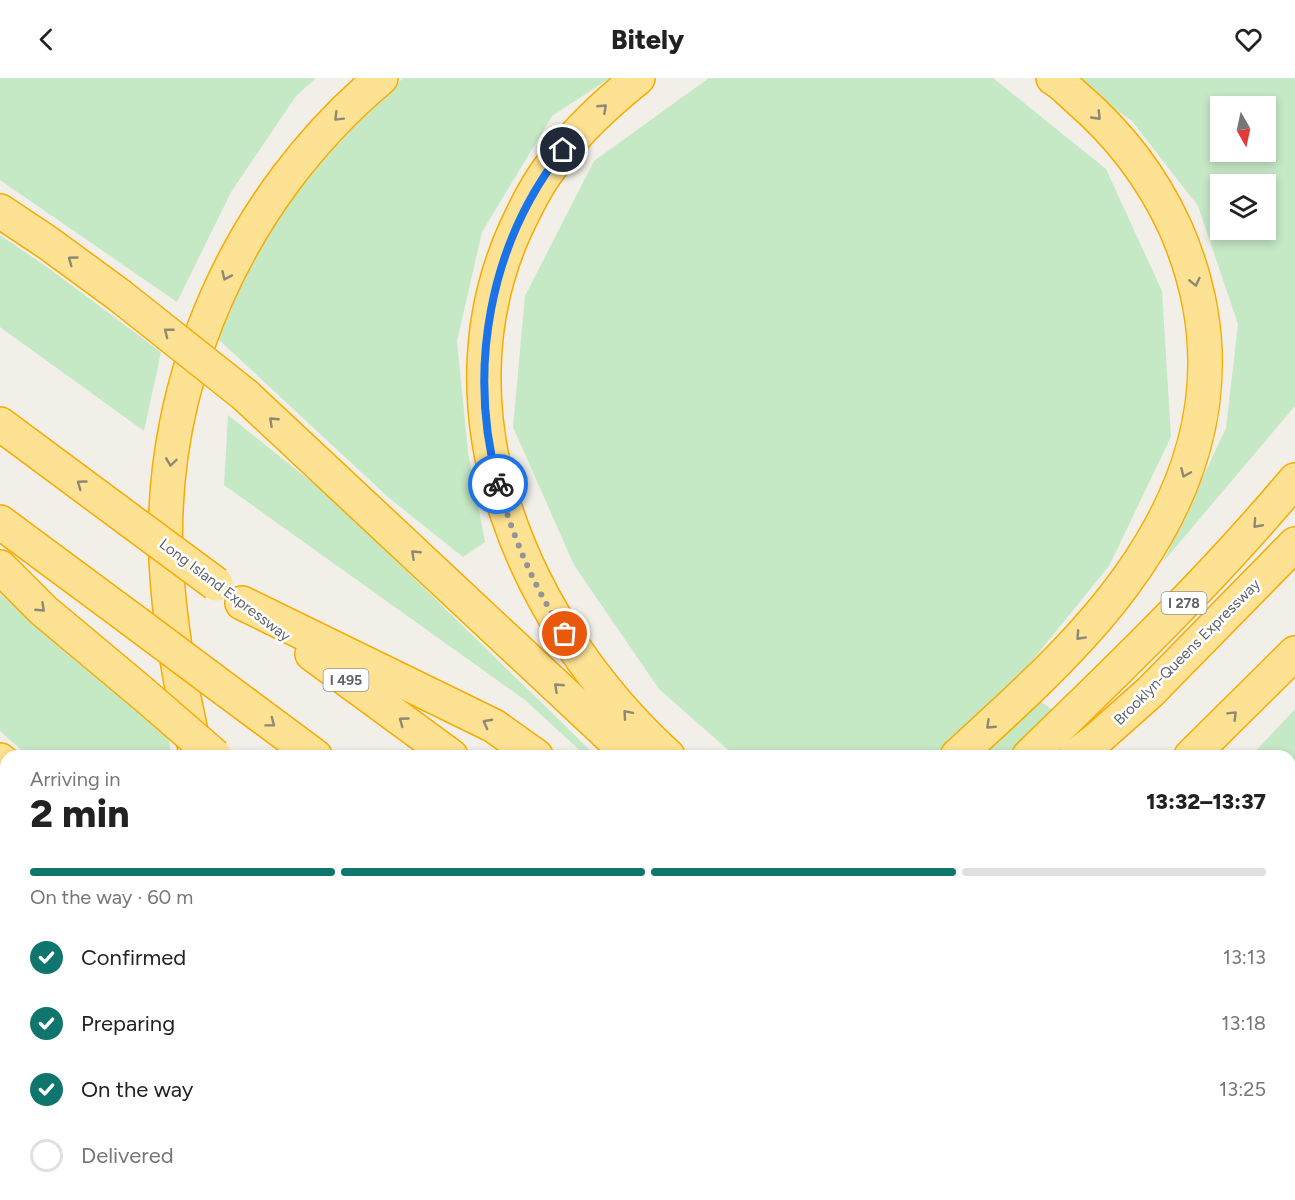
<!DOCTYPE html>
<meta charset="utf-8">
<style>
:root{--surface:#fff;--page:#f6f6f6;--text:#222;--muted:#767676;--line:#e0e0e0;--accent:#0f766e}
body{margin:0;font-family:Figtree,sans-serif;background:var(--page);color:var(--text);height:100vh;display:flex;flex-direction:column;font-size:22px;white-space:nowrap}
*{box-sizing:border-box;margin:0}
p{font-size:20px;color:var(--muted)}
.icon{flex:none;width:33px;height:33px;fill:none;stroke:currentColor;stroke-width:2;stroke-linecap:round;stroke-linejoin:round}
.map{position:relative;flex:1;overflow:hidden}
.sheet{position:absolute;left:0px;top:672px;width:1296px;height:450px;display:flex;flex-direction:column;background:var(--surface);border-radius:18px 18px 0 0;box-shadow:0 3px 9px #0003}
.sheet>*{flex:none}
.needle{width:39px;rotate:171deg}
.controls{position:absolute;left:1210px;top:18px;display:grid;gap:12px}
.controls a{display:grid;place-items:center;width:66px;height:66px;border-radius:0px;background:var(--surface);box-shadow:0 3px 9px #0003;font-size:30px}
.pin{position:absolute;display:grid;place-items:center;width:51px;height:51px;color:#fff;margin:-26px;border:3px solid #fff;border-radius:50%;box-shadow:0 2px 6px #0007}
.courier{position:absolute;display:grid;place-items:center;width:60px;height:60px;margin:-30px;border:4px solid #1a73e8;border-radius:50%;background:#fff;color:#222;box-shadow:0 2px 8px #0007}
.head em{font-style:normal;font-weight:800}
.head div{display:flex;flex-direction:column-reverse}
.head{display:flex;align-items:center;justify-content:space-between;height:102px;padding:0 30px}
h1{font-size:39px;font-weight:800;line-height:45px}
.bar{display:grid;grid-template-columns:repeat(4,1fr);gap:9px 6px;align-content:center;height:72px;padding:0 30px}
.bar i{height:8px;border-radius:4px;background:var(--line)}
.bar .active{background:var(--accent)}
.bar p{grid-column:span 4}
ol{padding:0 30px;list-style:none}
li{display:flex;align-items:center;gap:18px;height:66px}
li p{margin-inline-start:auto}
li .icon{padding:6px;border-radius:50%;background:var(--accent);color:#fff;stroke-width:4}
li:last-child{color:var(--muted)}
li i{width:33px;height:33px;border:3px solid var(--line);border-radius:50%}
header{display:flex;justify-content:space-between;align-items:center;height:78px;padding:0 30px;background:var(--surface);font-size:27px;font-weight:800}
.map>svg:first-child{display:block}
.green{fill:#c5e8c5;fill-rule:evenodd}
.lines{fill:none;stroke-linecap:round;stroke-linejoin:round}
.motorway-casing{stroke:#f9ab00;stroke-width:36}
.motorway{stroke:#fde293;stroke-width:33}
.motorway-bridge-casing{stroke:#f9ab00;stroke-width:36;stroke-linecap:butt}
.motorway-bridge{stroke:#fde293;stroke-width:33}
.oneway{stroke:#8e8975}
.done{stroke:#929495;stroke-width:6;stroke-dasharray:0 10.8}
.route{stroke:#1a73e8;stroke-width:8}
.labels{text-anchor:middle;stroke-width:5;stroke-linejoin:round;paint-order:stroke}
.shield{fill:#fff;stroke:#8f9295;stroke-width:1.5}
.shield-label{font-size:14px;font-weight:bold;fill:#5f6368}
.street-label{font-size:15px;fill:#5f6368;stroke:#fff}
</style>
<header><svg class="icon" aria-label="back" viewBox="0 0 24 24"><path d="M15 5l-7 7 7 7"/></svg>Bitely<svg class="icon" aria-label="heart" viewBox="0 0 24 24"><path d="M12 20l-8-8c-3-5 5-10 8-4 3-6 11-1 8 4z"/></svg></header>
<div class="map">
<svg width="1295" height="1122" viewBox="0 0 1295 1122">
<rect width="100%" height="100%" fill="#f1efe8"/>
<g class="green">
<polygon points="0,0 316,0 296,18 231,114 177,224 0,102"/>
<polygon points="403,0 610,0 552,38 482,154 457,263 468,374 485,464 463,479 388,419 217,260 279,125"/>
<polygon points="709,0 993,0 1106,91 1162,213 1171,359 1109,488 1014,605 1119,678 735,678 659,611 574,487 513,349 525,218 594,83"/>
<path d="M1072 0H1295V328L1163 484 1226 350 1238 246 1198 128 1132 43ZM1221 28H1266V74H1221ZM1221 106H1266V152H1221Z"/>
<polygon points="0,157 51,192 161,274 144,353 0,249"/>
<polygon points="228,337 334,422 596,678 586,678 525,622 224,407"/>
<polygon points="0,516 169,662 171,678 28,678 0,653"/>
<polygon points="1295,631 1295,716 1290,721 1290,678 1251,678"/>
<polygon points="0,714 6,719 6,846 0,843"/>
<polygon points="1295,836 1295,1004 1290,1016 1290,840"/>
<polygon points="0,953 6,957 6,1116 365,1116 355,1122 0,1122"/>
<polygon points="771,1116 800,1116 839,1122 780,1122"/>
</g>
<g class="lines">
<g class="motorway-casing">
<g id="motorway">
<path d="M638 0C606 26 576 53 552 87 537 106 526 129 516 150 431 337 526 548 668 678"/>
<polyline points="0,133 48,165 119,217"/>
<polyline points="245,317 631,678"/>
<polyline points="0,346 128,441"/>
<polyline points="0,444 131,541"/>
<polyline points="0,489 43,532 141,614"/>
<polyline points="242,525 494,648 536,678"/>
<polyline points="312,576 451,678"/>
<polyline points="226,612 315,678"/>
<path d="M196 675C181 612 169 547 166 482 158 299 241 117 381 0"/>
<path d="M957 678C999 639 1042 601 1081 558 1189 440 1243 303 1175 149 1152 99 1119 56 1077 20 1069 13 1062 5 1053 0"/>
<path d="M1029 678C1121 589 1213 500 1295 402"/>
<polyline points="1075,678 1096,662 1150,614 1295,466"/>
<polyline points="1191,678 1295,575"/>
<polyline points="0,682 6,687"/>
<polyline points="1290,779 1295,775"/>
<polyline points="0,888 6,892"/>
<polyline points="729,1116 737,1122"/>
<polyline points="937,1116 947,1122"/>
<polyline points="1096,1116 1106,1122"/>
<polyline points="1213,1116 1224,1122"/>
<polyline points="621,1122 630,1116"/>
</g>
</g>
<use href="#motorway" class="motorway"/>
<g class="motorway-bridge-casing">
<g id="motorway-bridge">
<polyline points="119,217 245,317"/>
<polyline points="128,441 216,506"/>
<polyline points="131,541 226,612"/>
<polyline points="141,614 215,678"/>
<polyline points="1290,1105 1295,1108"/>
<polyline points="468,1122 478,1116"/>
</g>
</g>
<use href="#motorway-bridge" class="motorway-bridge"/>
</g>
<defs><path id="oneway-chevron" d="M-2-3.5L2.5 0L-2 3.5" fill="none" stroke-width="1.6" stroke-linecap="round" stroke-linejoin="round" transform="scale(1.5)"/></defs>
<g class="oneway">
<use href="#oneway-chevron" transform="translate(603 30) rotate(-43)"/>
<use href="#oneway-chevron" transform="translate(1097 38) rotate(46)"/>
<use href="#oneway-chevron" transform="translate(338 39) rotate(135)"/>
<use href="#oneway-chevron" transform="translate(72 182) rotate(-144)"/>
<use href="#oneway-chevron" transform="translate(226 198) rotate(114)"/>
<use href="#oneway-chevron" transform="translate(1195 204) rotate(77)"/>
<use href="#oneway-chevron" transform="translate(168 254) rotate(-142)"/>
<use href="#oneway-chevron" transform="translate(273 343) rotate(-137)"/>
<use href="#oneway-chevron" transform="translate(171 384) rotate(98)"/>
<use href="#oneway-chevron" transform="translate(1185 395) rotate(113)"/>
<use href="#oneway-chevron" transform="translate(81 406) rotate(-144)"/>
<use href="#oneway-chevron" transform="translate(1257 446) rotate(132)"/>
<use href="#oneway-chevron" transform="translate(415 476) rotate(-137)"/>
<use href="#oneway-chevron" transform="translate(41 530) rotate(43)"/>
<use href="#oneway-chevron" transform="translate(1080 558) rotate(133)"/>
<use href="#oneway-chevron" transform="translate(558 609) rotate(-137)"/>
<use href="#oneway-chevron" transform="translate(627 636) rotate(-131)"/>
<use href="#oneway-chevron" transform="translate(1233 637) rotate(-45)"/>
<use href="#oneway-chevron" transform="translate(403 643) rotate(-144)"/>
<use href="#oneway-chevron" transform="translate(271 645) rotate(37)"/>
<use href="#oneway-chevron" transform="translate(487 645) rotate(-152)"/>
<use href="#oneway-chevron" transform="translate(990 647) rotate(137)"/>
</g>
<g class="lines">
<path class="done" d="M498 406C513 459 534 510 565 556"/>
<path class="route" d="M498 406C467 291 489 166 563 72"/>
</g>
<g class="labels">
<g class="shield">
<rect x="1161.5" y="514" width="45" height="22" rx="4.5"/>
<rect x="323.5" y="591" width="45" height="22" rx="4.5"/>
</g>
<g class="shield-label">
<text x="1184" y="530">I 278</text>
<text x="346" y="607">I 495</text>
</g>
<g class="street-label">
<text transform="translate(225 512) rotate(37)" y="5">Long Island Expressway</text>
<text transform="translate(1187 574) rotate(-45)" y="5">Brooklyn-Queens Expressway</text>
</g>
</g>
</svg>
<div class="controls">
<a><svg class="needle" viewBox="-14 -14 28 28"><path d="M0-13l5 13h-10z" fill="#e53935"/><path d="M0 13l5-13h-10z" fill="#767676"/></svg></a>
<a><svg class="icon" aria-label="layers" viewBox="0 0 24 24"><path d="M12 4l9 5-9 5-9-5zM3 14l9 5 9-5"/></svg></a>
</div>
<div class="pin" style="left:565px;top:556px;background:#ea580c"><svg class="icon" aria-label="bag" viewBox="0 0 24 24"><path d="M5 8h14l-1 12H6zM9 8a3 3 0 0 1 6 0"/></svg></div>
<div class="pin" style="left:563px;top:72px;background:#1f2937"><svg class="icon" aria-label="home" viewBox="0 0 24 24"><path d="M3 11l9-7 9 7M6 9v11h12V9"/></svg></div>
<div class="courier" style="left:498px;top:406px"><svg class="icon" aria-label="bike" viewBox="0 0 24 24"><circle cx="6" cy="16" r="4"/><circle cx="18" cy="16" r="4"/><path d="M6 16l4-8h5l3 8M10 8l3 8H6M13 5h3"/></svg></div>
<section class="sheet">
<div class="head"><div><h1>2 min</h1><p>Arriving in</p></div><em>13:32–13:37</em></div>
<div class="bar"><i class="active"></i><i class="active"></i><i class="active"></i><i></i><p>On the way · 60 m</p></div>
<ol>
<li><svg class="icon" aria-label="check" viewBox="0 0 24 24"><path d="M5 12l5 5 9-10"/></svg>Confirmed<p>13:13</p></li>
<li><svg class="icon" aria-label="check" viewBox="0 0 24 24"><path d="M5 12l5 5 9-10"/></svg>Preparing<p>13:18</p></li>
<li><svg class="icon" aria-label="check" viewBox="0 0 24 24"><path d="M5 12l5 5 9-10"/></svg>On the way<p>13:25</p></li>
<li><i></i>Delivered</li>
</ol>
</section>
</div>
